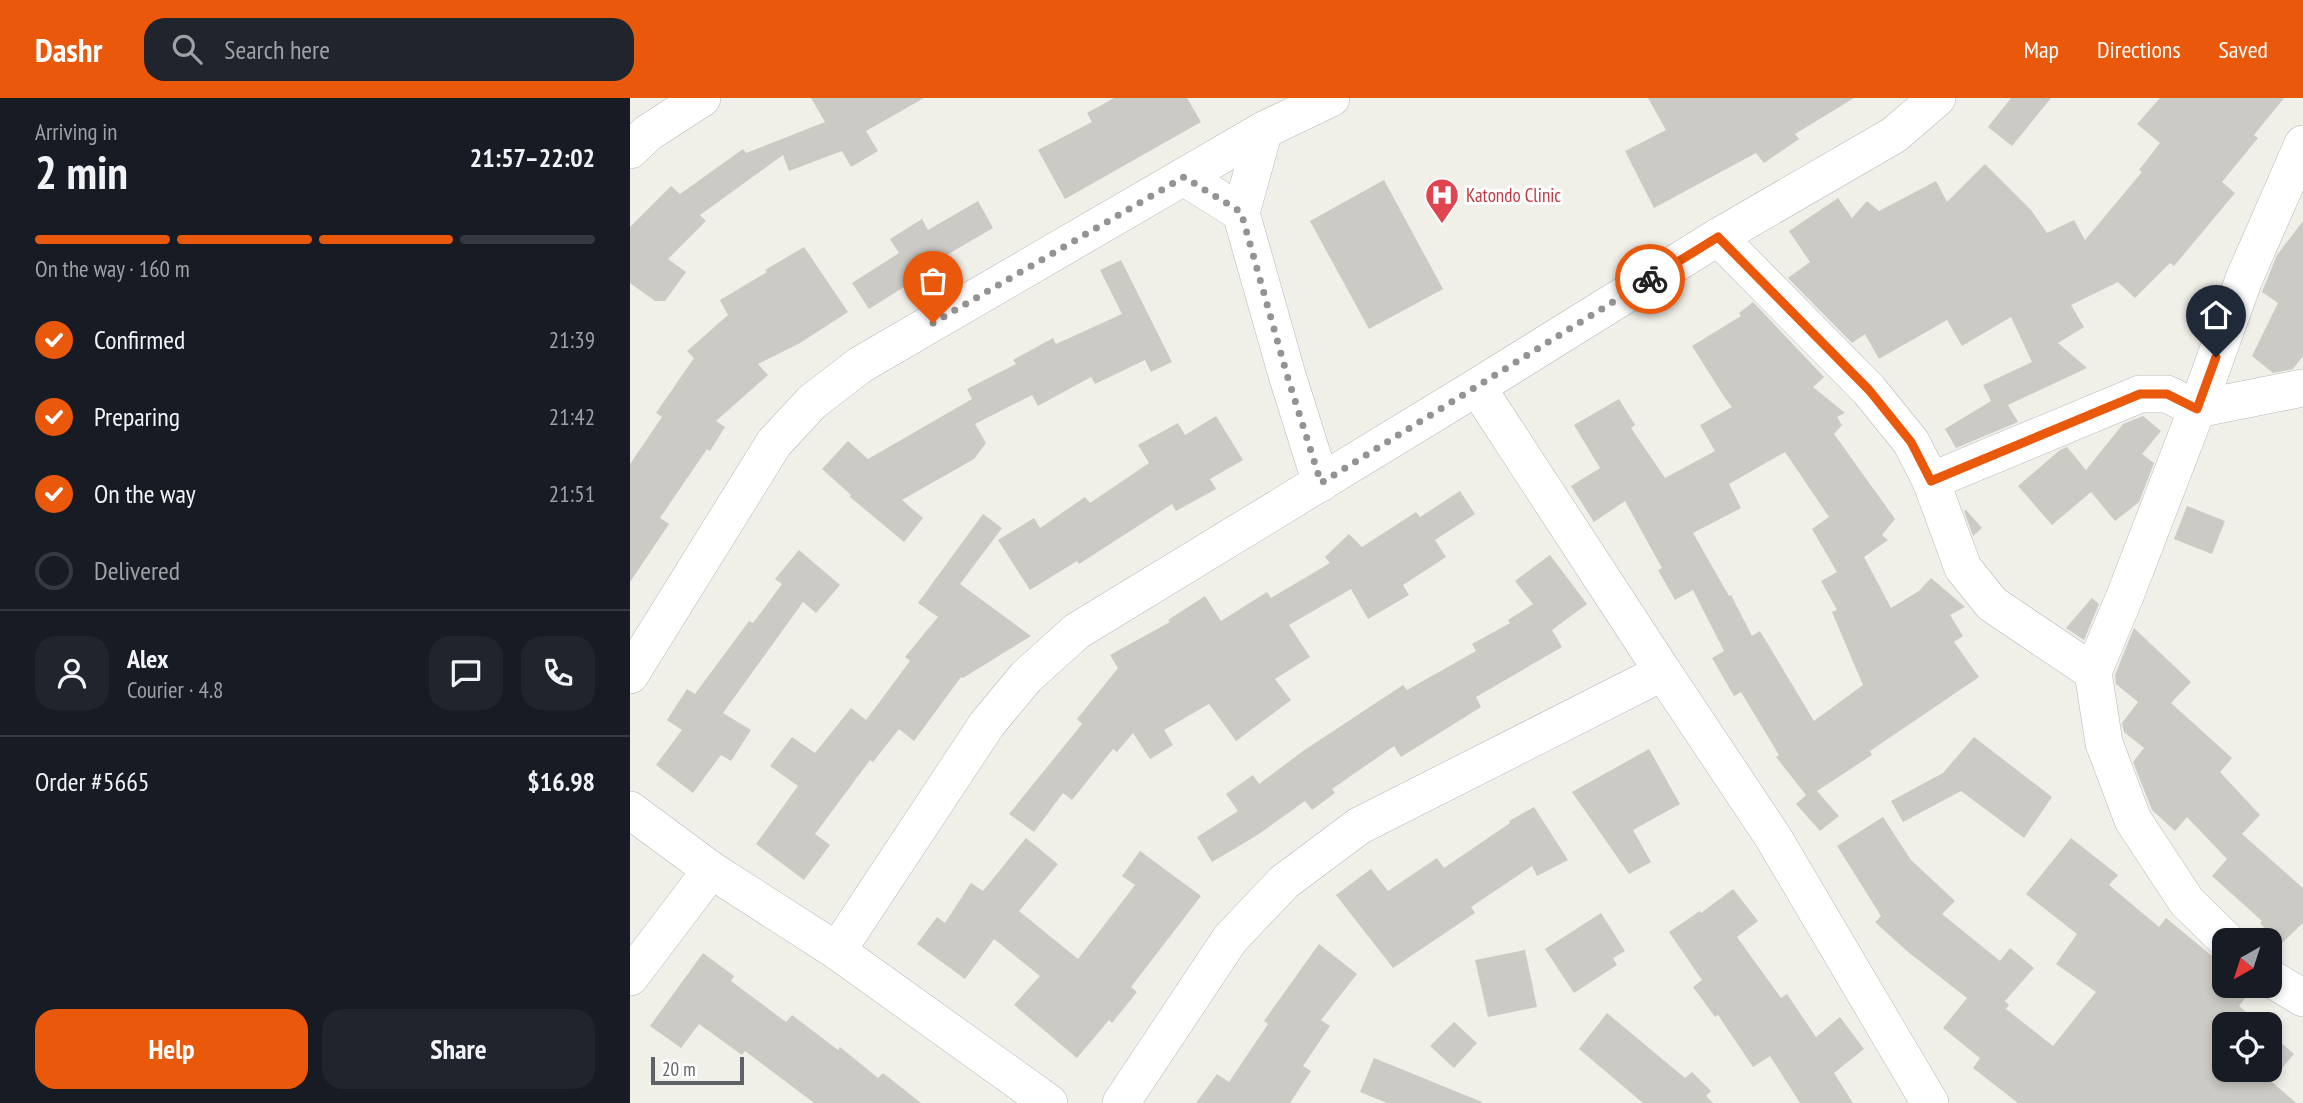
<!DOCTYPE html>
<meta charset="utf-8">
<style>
:root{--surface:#171b24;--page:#20242c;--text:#f1f3f6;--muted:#9ea1a6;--line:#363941;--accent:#ea580c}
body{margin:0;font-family:"PT Sans Narrow",sans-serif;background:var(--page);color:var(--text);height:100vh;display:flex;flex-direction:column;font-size:26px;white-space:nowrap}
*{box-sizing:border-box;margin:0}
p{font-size:23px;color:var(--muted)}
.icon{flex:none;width:38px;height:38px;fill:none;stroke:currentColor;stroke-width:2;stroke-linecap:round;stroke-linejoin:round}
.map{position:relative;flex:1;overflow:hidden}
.panel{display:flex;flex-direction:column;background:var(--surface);width:630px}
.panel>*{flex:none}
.needle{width:46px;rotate:219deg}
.tools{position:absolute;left:1582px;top:830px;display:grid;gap:14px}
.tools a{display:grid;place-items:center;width:70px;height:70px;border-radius:14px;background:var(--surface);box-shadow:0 4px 10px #0003;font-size:35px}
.scale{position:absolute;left:21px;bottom:18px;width:93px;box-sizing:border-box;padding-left:7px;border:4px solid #5f6267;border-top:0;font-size:19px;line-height:24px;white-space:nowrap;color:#5f6267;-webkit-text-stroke:5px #fff;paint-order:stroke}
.pin{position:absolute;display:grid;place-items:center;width:60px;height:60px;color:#fff;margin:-72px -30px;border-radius:50% 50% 50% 0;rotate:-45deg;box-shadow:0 0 7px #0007}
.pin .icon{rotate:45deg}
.courier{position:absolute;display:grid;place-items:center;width:70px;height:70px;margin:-35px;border:5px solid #ea580c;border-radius:50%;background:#fff;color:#222;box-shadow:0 2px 9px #0007}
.head em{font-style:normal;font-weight:700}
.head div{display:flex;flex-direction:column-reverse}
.head{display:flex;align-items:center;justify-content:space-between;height:119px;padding:0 35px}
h1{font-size:46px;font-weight:700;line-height:52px}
.bar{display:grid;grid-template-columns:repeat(4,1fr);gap:10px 7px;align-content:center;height:84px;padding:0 35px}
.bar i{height:9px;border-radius:5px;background:var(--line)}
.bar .current{background:var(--accent)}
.bar p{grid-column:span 4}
.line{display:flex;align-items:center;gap:18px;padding:0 35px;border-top:2px solid var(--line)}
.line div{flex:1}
.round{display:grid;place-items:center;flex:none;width:74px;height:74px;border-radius:21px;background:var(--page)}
ol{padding:0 35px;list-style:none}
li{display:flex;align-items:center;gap:21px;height:77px}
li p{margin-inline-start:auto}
li .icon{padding:7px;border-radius:50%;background:var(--accent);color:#fff;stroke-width:4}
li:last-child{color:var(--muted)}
li i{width:38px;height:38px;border:4px solid var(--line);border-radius:50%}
.action{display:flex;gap:14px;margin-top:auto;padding:14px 35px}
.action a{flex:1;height:80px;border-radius:21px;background:var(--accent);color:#fff;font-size:28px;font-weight:700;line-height:80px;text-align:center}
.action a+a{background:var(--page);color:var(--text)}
header{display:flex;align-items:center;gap:42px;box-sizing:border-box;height:98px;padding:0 35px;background:var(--accent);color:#fff}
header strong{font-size:33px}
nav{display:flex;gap:38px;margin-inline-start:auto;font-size:24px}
.search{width:490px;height:63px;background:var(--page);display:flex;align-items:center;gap:18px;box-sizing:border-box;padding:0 24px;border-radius:21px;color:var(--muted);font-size:26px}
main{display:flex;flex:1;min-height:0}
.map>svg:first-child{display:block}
.building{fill:#cccac4;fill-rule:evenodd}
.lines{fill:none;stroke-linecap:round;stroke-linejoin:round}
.minor-casing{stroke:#b5b7bb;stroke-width:38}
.minor{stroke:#fff;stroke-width:37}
.done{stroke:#929394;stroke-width:7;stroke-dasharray:0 12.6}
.route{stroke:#ea580c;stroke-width:9}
.labels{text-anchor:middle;stroke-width:6;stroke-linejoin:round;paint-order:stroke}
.health-label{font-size:19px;fill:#be3a42;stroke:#fff;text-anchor:start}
</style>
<header>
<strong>Dashr</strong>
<div class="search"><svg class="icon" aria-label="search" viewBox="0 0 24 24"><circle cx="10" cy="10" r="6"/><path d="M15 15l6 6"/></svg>Search here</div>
<nav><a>Map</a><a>Directions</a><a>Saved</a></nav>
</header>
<main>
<section class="panel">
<div class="head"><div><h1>2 min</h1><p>Arriving in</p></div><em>21:57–22:02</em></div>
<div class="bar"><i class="current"></i><i class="current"></i><i class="current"></i><i></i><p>On the way · 160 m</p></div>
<ol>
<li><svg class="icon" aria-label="check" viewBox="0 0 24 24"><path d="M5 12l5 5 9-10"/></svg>Confirmed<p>21:39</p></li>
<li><svg class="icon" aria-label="check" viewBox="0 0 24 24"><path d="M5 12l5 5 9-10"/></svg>Preparing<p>21:42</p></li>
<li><svg class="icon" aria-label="check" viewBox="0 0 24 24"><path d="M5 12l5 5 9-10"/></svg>On the way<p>21:51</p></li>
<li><i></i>Delivered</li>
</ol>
<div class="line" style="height:126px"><a class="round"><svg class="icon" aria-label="person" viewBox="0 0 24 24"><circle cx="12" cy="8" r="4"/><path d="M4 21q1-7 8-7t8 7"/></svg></a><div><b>Alex</b><p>Courier · 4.8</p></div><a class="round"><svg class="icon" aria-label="chat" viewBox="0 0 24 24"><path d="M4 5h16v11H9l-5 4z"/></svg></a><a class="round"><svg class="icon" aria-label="phone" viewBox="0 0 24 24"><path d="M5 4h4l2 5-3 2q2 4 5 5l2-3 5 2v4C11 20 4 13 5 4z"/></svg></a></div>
<div class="line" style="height:91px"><div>Order #5665</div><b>$16.98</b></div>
<div class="action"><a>Help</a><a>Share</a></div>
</section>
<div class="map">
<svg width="1673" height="1005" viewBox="0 0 1673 1005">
<rect width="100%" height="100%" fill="#f0efe8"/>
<g class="building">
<polygon points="181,0 294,0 236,33 248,53 221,69 212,53 159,73 153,57 70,117 76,123 38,161 56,174 35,203 25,203 0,185 0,129 41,88 50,96 113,51 116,55 195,24"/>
<polygon points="484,0 557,0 571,24 435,101 408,52 462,24 457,15"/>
<polygon points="1018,0 1224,0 1165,36 1169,41 1134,65 1126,55 1024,110 995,53 1036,32"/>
<polygon points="1381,0 1421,0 1382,48 1358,29"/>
<polygon points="1530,0 1654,0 1624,37 1628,40 1592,84 1605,95 1544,168 1540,165 1505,200 1488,184 1441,207 1454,229 1428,245 1457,270 1378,307 1388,324 1326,350 1315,331 1361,303 1353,287 1402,264 1381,219 1332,248 1317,222 1249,261 1235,236 1222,245 1158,180 1180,164 1159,133 1208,100 1222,120 1237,103 1249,113 1306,83 1317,104 1355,66 1401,112 1417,135 1444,122 1455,142 1512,74 1509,72 1530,45 1507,26"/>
<polygon points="754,82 813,191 739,231 680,123"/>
<polygon points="348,103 363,130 315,158 319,164 286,184 285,182 239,211 222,185 269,155 260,141 292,121 298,132"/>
<polygon points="1673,123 1673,258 1663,271 1643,275 1622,258 1648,205 1632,194 1647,157"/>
<polygon points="174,149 218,214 170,245 128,266 138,277 86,323 95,329 80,353 77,351 30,420 39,426 0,484 0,366 32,319 26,315 64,260 57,253 98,217 90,202 137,174 135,172"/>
<polygon points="491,162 542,264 521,274 515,262 465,286 461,279 408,308 402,297 345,326 356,345 344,361 272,402 293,420 274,444 220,399 221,397 192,371 218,343 238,361 342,301 337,291 386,266 383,262 423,240 426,246 492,216 470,172"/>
<path d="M1123 204 1194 279 1183 289 1215 315 1207 319 1212 327 1204 336 1265 421 1252 437 1258 442 1234 459 1261 510 1289 493 1301 480 1335 509 1320 517 1333 538 1324 544 1349 579 1240 653 1242 657 1187 693 1209 718 1190 733 1166 706 1176 697 1146 659 1149 657 1111 594 1104 598 1082 560 1094 553 1063 492 1045 502 1028 472 1032 470 995 403 964 424 941 388 970 370 944 327 989 301 1005 327 1001 330 1035 380 1085 353 1070 327 1102 309 1095 300 1062 248 1111 218 1109 215ZM1155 354 1199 419 1182 431 1207 474 1191 483 1207 512 1202 514 1233 587 1184 623 1130 533 1122 538 1101 497 1099 498 1063 435 1111 410 1099 386Z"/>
<polygon points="586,318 613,362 580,381 586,391 546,413 542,406 449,466 447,463 400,492 368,442 404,420 410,430 455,399 460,405 519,365 508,347 548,325 555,337"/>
<polygon points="1513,318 1531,333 1512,356 1524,365 1509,404 1485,423 1461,394 1422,427 1388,388 1430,352 1437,349 1456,372 1493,326"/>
<polygon points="830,393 845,416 805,442 816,459 773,487 779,497 738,521 721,491 659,527 680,559 645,581 661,602 606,643 579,606 534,632 543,647 520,661 503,635 487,654 483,651 442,702 433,695 404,734 379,716 452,626 447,621 488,570 480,557 540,524 538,522 575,498 591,523 637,494 641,500 700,465 695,459 719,436 732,449 786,414 790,419"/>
<polygon points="1557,408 1595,423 1582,456 1544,441"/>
<polygon points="1336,412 1352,430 1343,438 1334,413"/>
<polygon points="353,416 372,430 330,486 401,538 333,580 331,579 284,643 269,631 243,664 240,662 185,736 200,747 174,782 126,746 168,688 140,668 162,639 185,655 221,610 236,622 280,563 275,559 308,519 288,505"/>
<polygon points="169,452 210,487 186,515 173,504 93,615 121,632 101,663 91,657 63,695 26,667 52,632 37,622 57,591 65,596 119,523 123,525 152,486 145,481"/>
<polygon points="920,457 957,506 922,532 932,549 846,599 851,609 771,659 764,648 702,691 705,695 682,712 675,703 626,738 582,764 567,739 608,713 596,696 623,677 629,686 673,653 773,587 777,592 846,553 842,546 880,525 878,522 903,506 885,483"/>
<polygon points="1462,500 1469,506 1454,542 1436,530"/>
<polygon points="1504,530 1561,584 1541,605 1602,660 1590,674 1630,717 1612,736 1673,790 1673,825 1650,847 1630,825 1632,823 1582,778 1597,761 1557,719 1545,733 1522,712 1503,664 1514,650 1494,634 1492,625 1508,604 1486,586 1485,577"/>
<polygon points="1344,639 1422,699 1394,740 1331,693 1273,724 1261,703 1313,675"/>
<polygon points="1019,651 1050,706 1003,732 1021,764 999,776 942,694"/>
<polygon points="904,709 938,762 907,778 902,768 841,809 845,815 763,870 706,797 741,771 758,793 807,760 814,770 880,725 879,723"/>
<polygon points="1253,719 1281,762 1325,803 1312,816 1370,863 1380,850 1404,870 1375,903 1379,907 1376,911 1423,948 1466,894 1426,866 1447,836 1396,796 1441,740 1488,777 1479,787 1529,829 1536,820 1581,857 1594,864 1594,887 1621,887 1622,891 1609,908 1630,926 1594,926 1594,971 1640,971 1640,935 1664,956 1641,983 1666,1005 1388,1005 1343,970 1350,960 1313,930 1337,900 1278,854 1245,824 1251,818 1207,748"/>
<polygon points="396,740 428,766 389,813 448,861 505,787 492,778 510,753 571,798 501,889 507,894 482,925 479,922 447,960 384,907 410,878 364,841 335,881 287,846 307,819 315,825 341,785 353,793"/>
<polygon points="1103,791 1128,823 1107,839 1151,900 1157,896 1186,939 1210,919 1234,951 1204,975 1223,1005 1170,1005 1140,958 1123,969 1088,917 1085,919 1063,889 1072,882 1039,834 1070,813 1071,815"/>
<polygon points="971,815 995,853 983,860 987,867 944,895 915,851"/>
<polygon points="689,846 727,876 691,922 700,928 673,968 681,973 660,1005 566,1005 587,976 599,984 638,926 634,923"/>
<polygon points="895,852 907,909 858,919 845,862"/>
<polygon points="73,855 104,878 101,883 156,924 162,917 208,952 210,949 248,980 253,975 291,1005 184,1005 115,953 112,957 69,926 51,950 20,928"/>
<polygon points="977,915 1055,980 1062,974 1081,993 1076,998 1083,1005 1013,1005 949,951"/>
<polygon points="824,924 847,945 824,970 800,948"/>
<polygon points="744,960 852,1004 852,1005 757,1005 730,994"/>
</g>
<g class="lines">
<g class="minor-casing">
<g id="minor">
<polyline points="634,32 701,0"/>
<polyline points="0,52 18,35 72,0"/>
<polyline points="554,79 611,115"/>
<polyline points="1088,139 1239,292 1281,344 1301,383 1333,470 1362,506 1463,574"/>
<polyline points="1301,383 1510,296 1537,296 1567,311 1673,290"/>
<polyline points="1033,574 1143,739 1300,1005"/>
<polyline points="0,577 144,345 182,304 230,267 634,32 611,115 657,277 691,385"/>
<polyline points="0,712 81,772 207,853 419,1005"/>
<polyline points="1596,842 1557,804 1503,722 1474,645 1463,574 1495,498 1567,311 1614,181 1673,46"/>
<polyline points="207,853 357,626 396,579 447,533 847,289"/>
<polyline points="0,879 81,772"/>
<polyline points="1640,880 1673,900"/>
<polyline points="491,1005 600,841 654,784 729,728 1033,574 847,289 1088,139 1264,37 1307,0"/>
</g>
</g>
<use href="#minor" class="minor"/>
</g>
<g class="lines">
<polyline class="done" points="303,225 554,79 611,114 657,277 691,385 1020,181"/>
<polyline class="route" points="1020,181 1088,139 1239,292 1281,344 1301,383 1510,296 1537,296 1567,311 1586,259"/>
</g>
<defs>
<g id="hospital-pin" transform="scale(1.75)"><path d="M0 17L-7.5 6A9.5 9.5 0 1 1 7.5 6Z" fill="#e0444e" stroke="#fff"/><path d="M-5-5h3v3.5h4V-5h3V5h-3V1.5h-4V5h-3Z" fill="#fff"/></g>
</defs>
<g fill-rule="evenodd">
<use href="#hospital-pin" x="812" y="97"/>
</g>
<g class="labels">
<g class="health-label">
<text x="836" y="104">Katondo Clinic</text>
</g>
</g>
</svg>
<div class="tools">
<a><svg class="needle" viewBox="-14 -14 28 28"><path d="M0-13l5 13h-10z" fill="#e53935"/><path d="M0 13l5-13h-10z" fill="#9ea1a6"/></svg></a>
<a><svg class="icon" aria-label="locate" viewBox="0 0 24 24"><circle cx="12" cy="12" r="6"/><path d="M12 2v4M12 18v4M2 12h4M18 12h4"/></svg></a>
</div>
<div class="scale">20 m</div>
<div class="pin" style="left:303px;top:225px;background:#ea580c"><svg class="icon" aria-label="bag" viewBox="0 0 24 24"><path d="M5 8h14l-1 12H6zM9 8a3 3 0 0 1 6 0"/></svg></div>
<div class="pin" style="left:1586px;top:259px;background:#1f2937"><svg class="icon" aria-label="home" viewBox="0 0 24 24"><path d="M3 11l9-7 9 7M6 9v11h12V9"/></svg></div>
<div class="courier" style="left:1020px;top:181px"><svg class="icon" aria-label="bike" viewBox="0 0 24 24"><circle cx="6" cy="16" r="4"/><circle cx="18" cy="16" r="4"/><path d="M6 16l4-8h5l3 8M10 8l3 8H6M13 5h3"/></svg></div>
</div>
</main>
